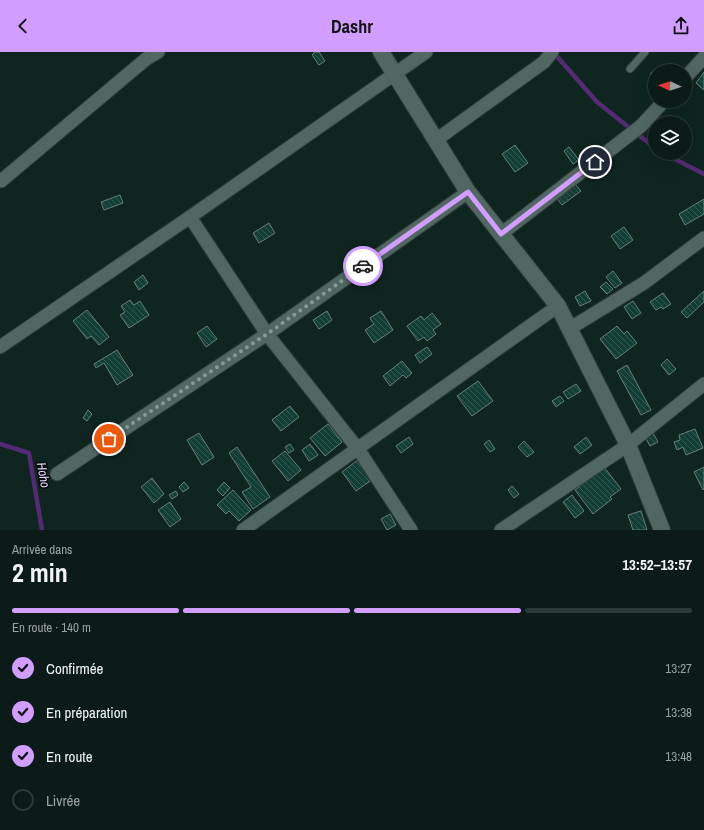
<!DOCTYPE html>
<html lang="fr">
<meta charset="utf-8">
<style>
:root{--surface:#0b1c18;--page:#192925;--text:#f1f3f6;--muted:#9aa1a2;--line:#2b3a37;--accent:#d19dfe}
body{margin:0;font-family:"Archivo Narrow",sans-serif;background:var(--page);color:var(--text);height:100vh;display:flex;flex-direction:column;font-size:15px;white-space:nowrap}
*{box-sizing:border-box;margin:0}
p{font-size:13px;color:var(--muted)}
.icon{flex:none;width:22px;height:22px;fill:none;stroke:currentColor;stroke-width:2;stroke-linecap:round;stroke-linejoin:round}
.map{position:relative;height:478px;overflow:hidden}
.details{display:flex;flex-direction:column;background:var(--surface);flex:1}
.details>*{flex:none}
.needle{width:26px;rotate:274deg}
.fabs{position:absolute;left:648px;top:12px;display:grid;gap:8px}
.fabs a{display:grid;place-items:center;width:44px;height:44px;border-radius:50%;background:var(--surface);box-shadow:0 4px 16px #0002,0 0 0 1px var(--line);font-size:20px}
.pin{position:absolute;display:grid;place-items:center;width:34px;height:34px;color:#fff;margin:-17px;border:2px solid #fff;border-radius:50%;box-shadow:0 1px 4px #0007}
.courier{position:absolute;display:grid;place-items:center;width:40px;height:40px;margin:-20px;border:3px solid #d19dfe;border-radius:50%;background:#fff;color:#222;box-shadow:0 1px 5px #0007}
.overview em{font-style:normal;font-weight:700}
.overview div{display:flex;flex-direction:column-reverse}
.overview{display:flex;align-items:center;justify-content:space-between;height:68px;padding:0 12px}
h1{font-size:26px;font-weight:700;line-height:30px}
.bar{display:grid;grid-template-columns:repeat(4,1fr);gap:6px 4px;align-content:center;height:48px;padding:0 12px}
.bar i{height:5px;border-radius:3px;background:var(--line)}
.bar .active{background:var(--accent)}
.bar p{grid-column:span 4}
ol{padding:0 12px;list-style:none}
li{display:flex;align-items:center;gap:12px;height:44px}
li p{margin-inline-start:auto}
li .icon{padding:4px;border-radius:50%;background:var(--accent);color:#111;stroke-width:4}
li:last-child{color:var(--muted)}
li i{width:22px;height:22px;border:2px solid var(--line);border-radius:50%}
header{display:flex;justify-content:space-between;align-items:center;height:52px;padding:0 12px;background:var(--accent);color:#111;font-size:18px;font-weight:700}
.map>svg:first-child{display:block}
.lines{fill:none;stroke-linecap:round;stroke-linejoin:round}
.stream{stroke:#542a74;stroke-width:4.5}
.building{fill:url(#building-back-hatch);stroke:#677f7a}
.service-casing{stroke:#313e3b;stroke-width:9}
.minor-casing{stroke:#313e3b;stroke-width:15}
.tertiary-casing{stroke:#313e3b;stroke-width:18}
.service{stroke:#506762;stroke-width:7}
.minor{stroke:#506762;stroke-width:13}
.tertiary{stroke:#506762;stroke-width:16}
.done{stroke:#8a9a96;stroke-width:4;stroke-dasharray:0 7.2}
.route{stroke:#d19dfe;stroke-width:5}
.labels{text-anchor:middle;stroke-width:3;stroke-linejoin:round;paint-order:stroke}
.water-label{font-size:13px;font-style:italic;fill:#e7d2fd;stroke:#040c0a}
</style>
<header><svg class="icon" aria-label="back" viewBox="0 0 24 24"><path d="M15 5l-7 7 7 7"/></svg>Dashr<svg class="icon" aria-label="share" viewBox="0 0 24 24"><path d="M12 15V3M7 8l5-5 5 5M5 13v7h14v-7"/></svg></header>
<div class="map">
<svg width="704" height="478" viewBox="0 0 704 478">
<defs>
<pattern id="building-back-hatch" width="6" height="6" patternUnits="userSpaceOnUse"><rect width="6" height="6" fill="#123e36"/><path d="M-1 5l2 2M0 0l6 6M5-1l2 2" fill="none" stroke="#335952"/></pattern>
</defs>
<rect width="100%" height="100%" fill="#0f2520"/>
<g class="lines">
<g class="stream">
<polyline points="554,1 597,50 655,96"/>
<polyline points="663,101 704,122"/>
<polyline points="0,392 29,401 42,478"/>
</g>
</g>
<g class="building">
<polygon points="315,0 319,0 325,9 319,13 312,3"/>
<polygon points="655,17 656,19 655,19 655,28 650,22"/>
<polygon points="704,20 704,38 696,31"/>
<polygon points="515,93 528,111 515,120 502,102"/>
<polygon points="569,95 579,108 573,112 564,99"/>
<polygon points="575,132 581,139 562,153 556,145"/>
<polygon points="120,143 123,151 104,158 101,150"/>
<polygon points="704,147 704,162 685,173 679,162"/>
<polygon points="269,171 275,181 259,191 253,181"/>
<polygon points="624,175 633,188 620,197 611,184"/>
<polygon points="613,219 622,231 615,236 606,225"/>
<polygon points="143,223 148,231 139,238 134,230"/>
<polygon points="606,230 613,237 607,242 600,235"/>
<polygon points="585,239 591,249 580,254 575,245"/>
<polygon points="704,239 704,250 687,266 681,260"/>
<polygon points="663,241 671,252 663,257 661,255 656,258 650,250"/>
<polygon points="130,248 134,253 140,249 149,263 129,276 120,263 125,260 121,254"/>
<polygon points="633,249 641,261 632,267 624,255"/>
<polygon points="87,258 109,285 99,293 91,284 87,287 73,269"/>
<polygon points="327,259 332,268 319,277 313,268"/>
<polygon points="381,259 393,278 374,291 365,278 374,272 370,266"/>
<polygon points="432,261 441,272 433,278 436,282 427,289 424,285 418,289 407,274 421,264 424,268"/>
<polygon points="207,274 217,287 206,295 197,281"/>
<polygon points="617,274 624,282 627,279 637,291 616,307 600,287"/>
<polygon points="427,295 432,302 420,311 415,303"/>
<polygon points="117,298 133,323 117,333 104,311 96,316 94,312"/>
<polygon points="667,307 676,317 669,323 661,313"/>
<polygon points="402,309 412,321 406,326 403,323 390,334 383,324"/>
<polygon points="627,313 651,358 641,363 617,319"/>
<polygon points="478,329 493,349 472,364 457,344"/>
<polygon points="576,332 581,339 568,347 563,340"/>
<polygon points="560,344 564,349 556,355 552,349"/>
<polygon points="290,354 299,365 281,379 272,368"/>
<polygon points="88,358 92,362 87,369 83,366"/>
<polygon points="328,372 342,390 325,404 310,386"/>
<polygon points="695,377 703,396 686,403 683,395 677,398 674,390 680,388 679,383"/>
<polygon points="199,381 214,405 202,413 187,388"/>
<polygon points="653,381 658,390 650,394 645,385"/>
<polygon points="409,385 413,392 401,401 396,394"/>
<polygon points="586,385 592,393 580,402 574,395"/>
<polygon points="489,388 495,397 490,400 484,392"/>
<polygon points="524,389 534,400 527,405 518,395"/>
<polygon points="290,392 294,398 289,401 285,395"/>
<polygon points="310,392 318,403 309,409 302,398"/>
<polygon points="237,395 270,445 253,457 242,440 251,435 229,401"/>
<polygon points="285,399 301,418 288,429 272,409"/>
<polygon points="359,407 373,427 356,439 342,420"/>
<polygon points="604,415 621,437 610,445 612,447 593,462 575,438"/>
<polygon points="704,415 704,437 703,438 694,420"/>
<polygon points="152,426 164,442 154,451 141,435"/>
<polygon points="184,430 189,436 183,440 179,435"/>
<polygon points="224,430 230,436 223,444 217,438"/>
<polygon points="512,434 519,442 514,446 508,438"/>
<polygon points="233,438 251,458 239,469 229,459 226,462 217,453"/>
<polygon points="176,439 178,443 172,447 169,443"/>
<polygon points="572,443 584,459 575,466 563,450"/>
<polygon points="170,450 181,467 170,475 158,458"/>
<polygon points="641,459 647,478 633,478 628,463"/>
<polygon points="390,462 396,473 387,478 381,467"/>
</g>
<g class="lines">
<g class="service-casing">
<polyline id="service" points="630,17 645,0"/>
</g>
<g class="minor-casing">
<g id="minor">
<polyline points="685,26 704,5"/>
<polyline points="436,88 544,10 552,0"/>
<polyline points="1,129 146,7 158,0"/>
<polyline points="190,165 267,282 358,397 411,478"/>
<polyline points="501,182 641,74 664,49"/>
<polyline points="569,277 644,231 704,186"/>
<polyline points="0,295 190,165 426,0"/>
<polyline points="57,422 267,282 468,140"/>
<polyline points="243,478 558,254"/>
<polyline points="501,478 628,393 704,332"/>
</g>
</g>
<g class="tertiary-casing">
<polyline id="tertiary" points="381,0 468,140 558,254 628,393 662,478"/>
</g>
<use href="#service" class="service"/>
<use href="#minor" class="minor"/>
<use href="#tertiary" class="tertiary"/>
</g>
<g class="lines">
<polyline class="done" points="109,387 267,282 363,214"/>
<polyline class="route" points="363,214 468,140 501,182 595,110"/>
</g>
<g class="labels">
<g class="water-label">
<text transform="translate(44 423) rotate(80)" y="5">Hoho</text>
</g>
</g>
</svg>
<div class="fabs">
<a><svg class="needle" viewBox="-14 -14 28 28"><path d="M0-13l5 13h-10z" fill="#e53935"/><path d="M0 13l5-13h-10z" fill="#9aa1a2"/></svg></a>
<a><svg class="icon" aria-label="layers" viewBox="0 0 24 24"><path d="M12 4l9 5-9 5-9-5zM3 14l9 5 9-5"/></svg></a>
</div>
<div class="pin" style="left:109px;top:387px;background:#ea580c"><svg class="icon" aria-label="bag" viewBox="0 0 24 24"><path d="M5 8h14l-1 12H6zM9 8a3 3 0 0 1 6 0"/></svg></div>
<div class="pin" style="left:595px;top:110px;background:#1f2937"><svg class="icon" aria-label="home" viewBox="0 0 24 24"><path d="M3 11l9-7 9 7M6 9v11h12V9"/></svg></div>
<div class="courier" style="left:363px;top:214px"><svg class="icon" aria-label="car" viewBox="0 0 24 24"><path d="M5 17H2v-5l4-1 3-4h7l3 4 3 1v5h-3M9 17h6M6 11h13"/><circle cx="7" cy="17" r="2"/><circle cx="17" cy="17" r="2"/></svg></div>
</div>
<section class="details">
<div class="overview"><div><h1>2 min</h1><p>Arrivée dans</p></div><em>13:52–13:57</em></div>
<div class="bar"><i class="active"></i><i class="active"></i><i class="active"></i><i></i><p>En route · 140 m</p></div>
<ol>
<li><svg class="icon" aria-label="check" viewBox="0 0 24 24"><path d="M5 12l5 5 9-10"/></svg>Confirmée<p>13:27</p></li>
<li><svg class="icon" aria-label="check" viewBox="0 0 24 24"><path d="M5 12l5 5 9-10"/></svg>En préparation<p>13:38</p></li>
<li><svg class="icon" aria-label="check" viewBox="0 0 24 24"><path d="M5 12l5 5 9-10"/></svg>En route<p>13:48</p></li>
<li><i></i>Livrée</li>
</ol>
</section>
